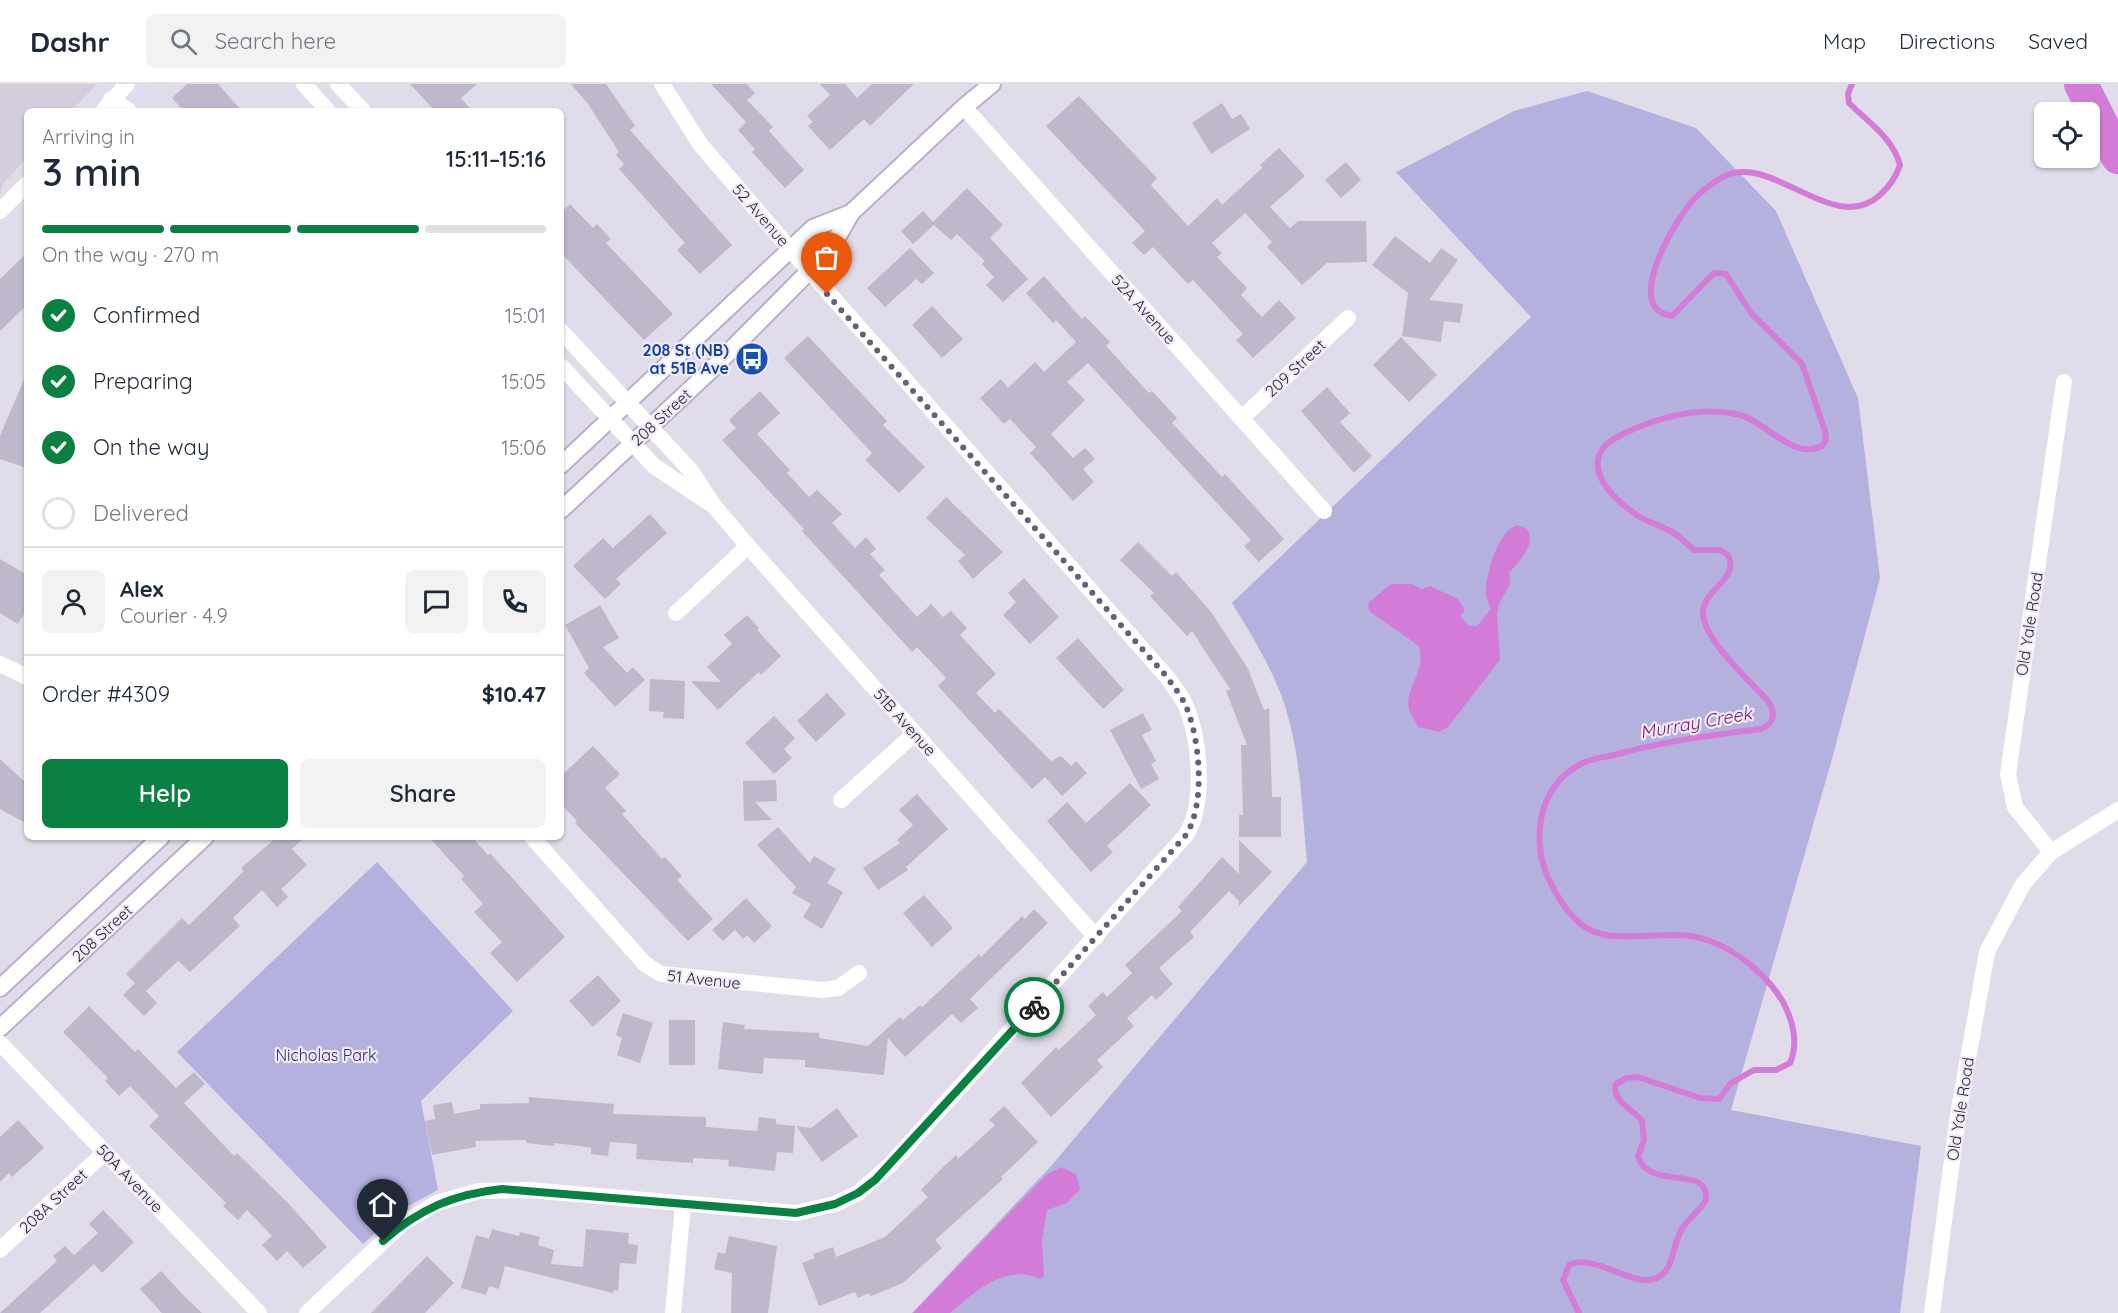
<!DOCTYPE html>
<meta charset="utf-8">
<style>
:root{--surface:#fff;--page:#f2f2f3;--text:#1f2937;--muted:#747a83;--line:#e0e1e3;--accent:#0b8043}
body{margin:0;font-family:Quicksand,sans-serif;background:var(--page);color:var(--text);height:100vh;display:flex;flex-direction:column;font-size:22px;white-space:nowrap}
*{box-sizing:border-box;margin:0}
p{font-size:20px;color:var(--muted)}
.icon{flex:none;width:33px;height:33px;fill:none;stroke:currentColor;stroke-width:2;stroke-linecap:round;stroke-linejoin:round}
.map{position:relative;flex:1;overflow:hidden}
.sheet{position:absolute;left:24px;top:24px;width:540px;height:732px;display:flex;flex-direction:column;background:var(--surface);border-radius:9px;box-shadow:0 2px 4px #0004}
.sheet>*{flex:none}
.tools{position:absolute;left:2034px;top:18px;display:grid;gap:12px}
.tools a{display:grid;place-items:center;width:66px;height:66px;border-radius:9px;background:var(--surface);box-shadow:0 2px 4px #0004;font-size:30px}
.pin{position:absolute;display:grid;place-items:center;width:51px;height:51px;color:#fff;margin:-62px -26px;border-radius:50% 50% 50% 0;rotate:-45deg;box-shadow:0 0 6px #0007}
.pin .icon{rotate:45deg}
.courier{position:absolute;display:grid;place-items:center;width:60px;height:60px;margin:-30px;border:4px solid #0b8043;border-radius:50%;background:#fff;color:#222;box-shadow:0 2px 8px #0007}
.summary em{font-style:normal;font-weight:600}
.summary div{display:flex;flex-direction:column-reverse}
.summary{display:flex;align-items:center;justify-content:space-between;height:102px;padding:0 18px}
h1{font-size:39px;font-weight:600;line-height:45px}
.bar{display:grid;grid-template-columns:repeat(4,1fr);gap:9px 6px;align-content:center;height:72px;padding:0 18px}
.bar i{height:8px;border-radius:4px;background:var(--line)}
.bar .active{background:var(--accent)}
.bar p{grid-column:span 4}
.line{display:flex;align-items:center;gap:15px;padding:0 18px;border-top:2px solid var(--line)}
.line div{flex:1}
.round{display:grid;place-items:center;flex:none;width:63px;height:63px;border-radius:9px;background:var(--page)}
ol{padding:0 18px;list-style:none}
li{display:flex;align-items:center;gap:18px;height:66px}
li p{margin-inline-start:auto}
li .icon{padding:6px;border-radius:50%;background:var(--accent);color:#fff;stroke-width:4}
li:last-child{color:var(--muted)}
li i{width:33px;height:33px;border:3px solid var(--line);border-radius:50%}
.primary-button{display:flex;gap:12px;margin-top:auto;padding:12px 18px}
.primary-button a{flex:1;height:69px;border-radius:9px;background:var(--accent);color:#fff;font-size:24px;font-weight:600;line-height:69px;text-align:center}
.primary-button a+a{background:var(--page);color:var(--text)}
header{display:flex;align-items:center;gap:36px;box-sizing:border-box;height:84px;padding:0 30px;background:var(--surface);border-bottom:2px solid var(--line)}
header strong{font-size:28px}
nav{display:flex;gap:33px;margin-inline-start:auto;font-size:21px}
.search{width:420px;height:54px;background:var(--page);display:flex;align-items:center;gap:15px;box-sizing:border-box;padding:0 21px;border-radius:9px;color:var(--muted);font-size:22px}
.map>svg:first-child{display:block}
.built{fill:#d3cdde}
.green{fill:#b5b1df}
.water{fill:#d37cd7}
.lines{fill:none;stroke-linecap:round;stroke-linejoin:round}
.stream{stroke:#d37cd7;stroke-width:6}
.river{stroke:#d37cd7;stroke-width:34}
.building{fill:#bfb8cb}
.secondary-casing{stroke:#bbaecb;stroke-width:20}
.minor{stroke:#fff;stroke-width:16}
.tertiary{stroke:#fff;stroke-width:16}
.secondary{stroke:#fff;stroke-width:16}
.done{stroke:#6b5f78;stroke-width:6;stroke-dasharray:0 10.8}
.route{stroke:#0b8043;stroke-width:8}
.labels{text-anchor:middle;stroke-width:4.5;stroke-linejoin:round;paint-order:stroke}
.street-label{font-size:16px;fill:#2c1c3b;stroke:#efecf7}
.transit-label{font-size:16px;font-weight:bold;fill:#164399;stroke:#efecf7;text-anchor:end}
.park-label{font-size:16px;fill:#322375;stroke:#efecf7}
.water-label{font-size:18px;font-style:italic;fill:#78117c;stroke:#efecf7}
</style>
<header>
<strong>Dashr</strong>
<div class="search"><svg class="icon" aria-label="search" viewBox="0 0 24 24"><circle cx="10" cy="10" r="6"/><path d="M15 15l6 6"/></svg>Search here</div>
<nav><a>Map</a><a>Directions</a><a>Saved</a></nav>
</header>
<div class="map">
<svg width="2118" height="1229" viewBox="0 0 2118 1229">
<rect width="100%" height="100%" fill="#e1dcea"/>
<polygon class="built" points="0,0 97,0 71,27 27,27 27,73 3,100 0,112"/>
<g class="green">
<path d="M1587 7 1696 44 1776 127 1858 314 1880 494 1832 675 1731 1026 1921 1062 1900 1229H912L1052 1081 1307 778C1302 727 1301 672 1285 622 1273 585 1252 552 1232 519L1531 233 1396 88 1514 27Z"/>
<polygon points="377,778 513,927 421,1017 438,1106 401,1126 363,1160 177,968"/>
</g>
<g class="water">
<path d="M1518 441 1527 445C1537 461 1519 477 1509 489L1510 500 1499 520 1497 529 1500 576 1448 643 1439 648 1418 643C1416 637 1411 632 1409 626 1404 603 1426 591 1419 562L1373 530 1369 526 1368 519 1391 500H1412L1422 505 1430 502 1458 515 1465 526 1460 532 1469 542H1477L1491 525C1489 521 1487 516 1486 512 1484 494 1498 445 1518 441Z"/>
<path d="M1061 1083 1076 1090 1080 1105 1067 1119 1047 1126 1042 1155 1044 1192 1040 1195C1006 1179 976 1207 950 1229H913L1046 1091Z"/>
</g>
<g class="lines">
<path class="stream" d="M1579 1229 1563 1196 1569 1181C1598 1167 1642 1214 1665 1188 1674 1177 1674 1157 1682 1145 1688 1134 1700 1127 1706 1116 1709 1079 1651 1108 1638 1073L1644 1056 1642 1037C1633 1025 1611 1017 1616 1000L1627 994 1638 993 1700 1014 1719 1015 1731 999 1754 986H1776L1790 979C1799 958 1793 937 1783 918 1767 891 1737 866 1707 856 1687 849 1664 851 1643 852 1622 852 1601 855 1582 841 1562 826 1541 787 1540 763 1537 729 1549 695 1583 679 1593 674 1607 673 1618 670 1665 657 1713 651 1761 645 1775 639 1776 629 1768 617 1750 597 1701 554 1703 527 1705 504 1740 495 1728 471L1720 466H1694C1688 461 1683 456 1677 451 1666 443 1652 440 1640 433 1609 414 1573 374 1621 351 1655 334 1698 322 1736 330 1766 336 1792 377 1822 362L1826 356 1825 347 1802 280 1751 229 1726 190 1714 189 1672 232C1620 225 1678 131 1696 113 1703 106 1716 96 1725 92 1773 69 1834 153 1880 111 1890 102 1896 93 1900 81 1893 54 1868 38 1849 19L1848 10 1852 0"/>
<polyline class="river" points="2081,0 2118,73"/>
</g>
<g class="building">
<polygon points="187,0 218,0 242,27 184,27 172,14"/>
<polygon points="410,0 477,0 461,14 472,27 435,27"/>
<polygon points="571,0 606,0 635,42 630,46 732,161 700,190 677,166 685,159 619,85 624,80 616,71 619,68 588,20"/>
<polygon points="711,0 747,0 755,9 747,16 773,43 769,47 804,86 785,104 752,68 755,65 738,46 746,38"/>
<polygon points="820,0 845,0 857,14 872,0 914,0 870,42 864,35 830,66 808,42 813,38 807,32 830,11"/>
<polygon points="1079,12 1157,94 1151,101 1188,142 1217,114 1222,121 1262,84 1260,81 1279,64 1305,92 1270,123 1290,144 1298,137 1366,137 1367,178 1327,179 1302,201 1267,163 1272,158 1245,129 1212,159 1222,169 1217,173 1247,204 1241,211 1262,233 1279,216 1296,234 1253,274 1236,256 1243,250 1193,196 1188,200 1153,163 1144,171 1132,159 1145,147 1046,42"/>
<polygon points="1222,19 1232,35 1241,30 1250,45 1211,70 1192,39"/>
<polygon points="1346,78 1361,96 1341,114 1325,96"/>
<polygon points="967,104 1003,141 990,154 1028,195 1003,218 986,201 994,193 982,180 985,177 957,150 951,156 934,141 913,160 901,147 923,127 933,138"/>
<polygon points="570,120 593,144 597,140 611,155 606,159 673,230 644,256 561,169 561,129"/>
<polygon points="1395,152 1430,179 1441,164 1458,176 1429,216 1463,220 1460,239 1444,237 1441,258 1402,252 1408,209 1372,181"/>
<polygon points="910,164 934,189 922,200 916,195 885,223 867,204"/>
<polygon points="27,169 27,221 0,247 0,195"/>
<polygon points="1044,192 1082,235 1085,232 1110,258 1106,262 1149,309 1152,307 1177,334 1172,339 1222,393 1225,390 1284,455 1259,478 1244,462 1251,456 1088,279 1067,298 1085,316 1051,350 1073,374 1085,364 1095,375 1083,385 1094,398 1073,417 1030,369 1036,363 1010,335 1004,340 980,314 1001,295 1008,304 1035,278 1044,288 1076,258 1056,236 1053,239 1026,209"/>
<polygon points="932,222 963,255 942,274 912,241"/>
<polygon points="808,252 887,337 883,341 925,383 899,409 865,376 872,369 784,274"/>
<polygon points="1401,253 1437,291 1409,318 1373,281"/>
<polygon points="26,291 27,291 27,384 0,375 0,352"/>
<polygon points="1327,303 1350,329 1340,338 1372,372 1354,389 1301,327"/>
<polygon points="760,307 780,329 757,350 790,386 787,389 809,413 817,406 842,430 832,439 855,464 866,453 876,465 870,470 885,486 879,491 917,533 931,520 943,533 951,527 967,544 960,551 996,590 976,609 995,629 999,625 1051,677 1061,672 1071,682 1076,677 1087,689 1062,712 1045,693 1032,705 938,602 946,594 917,563 912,568 893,547 802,447 804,445 722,356 736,344 729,336"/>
<polygon points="946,413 1003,468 973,495 958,477 965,471 926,434"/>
<polygon points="650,430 667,449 616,495 621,500 605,515 573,482 603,454 613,464"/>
<polygon points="1138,458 1172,492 1176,488 1212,529 1248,585 1264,626 1269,624 1272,713 1281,713 1281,753 1239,753 1239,731 1243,731 1241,661 1247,661 1226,607 1230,605 1192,547 1187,552 1150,512 1154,509 1120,476"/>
<polygon points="0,475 27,491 27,525 18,540 0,529"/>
<polygon points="1024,494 1059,533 1030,560 1003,531 1016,518 1008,509"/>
<polygon points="600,521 619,554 603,563 627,589 633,583 645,596 615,623 584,589 589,584 565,541"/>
<polygon points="747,531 759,544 757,546 781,572 761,591 759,588 718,626 691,597 721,598 707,583 732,560 724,551"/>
<polygon points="1078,554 1124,606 1103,625 1056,574"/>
<polygon points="650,595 685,597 684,635 663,634 664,628 649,627"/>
<polygon points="827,609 846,630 816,658 797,637"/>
<polygon points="1143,629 1152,646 1142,651 1156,677 1151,680 1159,695 1141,705 1110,646"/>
<polygon points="774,632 795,654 784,665 792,674 774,690 745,659"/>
<polygon points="593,662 620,690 605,704 626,727 622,730 662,775 665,773 682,792 677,796 713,835 688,857 575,739 577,737 561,720 561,692"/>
<polygon points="0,675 27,700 27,740 0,725"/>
<polygon points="776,696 777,717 755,718 772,736 744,737 743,697"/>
<polygon points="1130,699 1151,721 1107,762 1113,768 1091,788 1047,737 1067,718 1086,739"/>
<polygon points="917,710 948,745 906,783 908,786 878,806 863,784 900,759 897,756 913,741 899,726"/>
<polygon points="778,743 810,779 814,772 836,785 827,799 843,808 822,845 803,833 811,820 792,809 796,803 757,761"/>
<polygon points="277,753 305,753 292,765 307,781 281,805 288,813 277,823 262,806 233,834 240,842 190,888 178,877 146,907 157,919 144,932 123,911 135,899 126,890 182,834 189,841 244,787 241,784"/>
<polygon points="429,753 472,753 488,771 490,769 565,853 517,898 490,869 502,858 474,828 483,820 461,795 464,792"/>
<polygon points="1239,756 1272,788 1239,822 1239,817 1229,807 1190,848 1194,853 1159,884 1173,900 1156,916 1152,911 1127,934 1134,942 1097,976 1103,983 1051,1033 1021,999 1056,963 1059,966 1096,931 1088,922 1103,908 1107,913 1132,889 1125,881 1182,827 1178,823 1222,773 1239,790"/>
<polygon points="924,811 953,844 932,863 903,829"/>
<polygon points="746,814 772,842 754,859 747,851 743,855 735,846 723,857 712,846"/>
<polygon points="1034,825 1048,839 970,915 978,924 961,939 952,930 905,973 888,954 884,991 805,983 805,976 764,974 763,990 718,985 723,938 745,941 744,945 819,949 819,954 868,962 900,933 903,936 920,921 922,923 979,870 981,873 1022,832 1025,835"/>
<polygon points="598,891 621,917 593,943 569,917"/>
<polygon points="89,922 135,968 138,965 176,1004 194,988 205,1000 184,1019 234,1072 237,1069 289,1120 327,1163 303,1184 287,1167 277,1177 262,1161 272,1152 247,1126 238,1136 223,1122 226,1119 149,1042 159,1032 130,1002 119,1012 105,997 108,994 63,948"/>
<polygon points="623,929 653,939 640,979 617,971 622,954 616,951"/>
<rect x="669" y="936" width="26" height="45"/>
<polygon points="529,1013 614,1020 613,1030 706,1033 706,1043 757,1047 759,1033 776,1035 776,1040 795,1042 793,1069 777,1068 775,1087 728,1082 729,1076 693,1074 693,1079 636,1075 637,1060 610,1058 608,1072 591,1070 591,1064 588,1063 554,1059 554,1062 526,1059 526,1056 475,1057 476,1063 432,1071 425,1037 435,1035 433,1021 452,1018 454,1030 480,1025 480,1020 529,1019"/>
<polygon points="1004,1022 1038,1058 1001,1093 1003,1095 935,1156 942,1164 903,1199 871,1212 869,1209 858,1214 855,1208 819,1222 802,1179 815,1174 813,1170 833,1163 836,1173 885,1153 928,1113 921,1106 941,1085 956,1071 958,1075 995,1041 989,1036"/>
<polygon points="837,1024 858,1052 822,1078 796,1042 811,1044"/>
<polygon points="18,1036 44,1064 12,1093 9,1089 0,1098 0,1053"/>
<polygon points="103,1126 134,1158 102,1189 94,1180 40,1229 0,1229 57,1177 53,1172 65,1162 74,1171 98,1149 89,1140"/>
<polygon points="492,1145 519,1152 520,1148 540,1153 538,1161 554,1166 551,1180 583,1183 586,1145 629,1149 628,1160 638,1161 636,1180 620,1179 618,1207 614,1206 613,1209 505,1182 499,1205 489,1202 486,1211 461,1204 476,1151 489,1155"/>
<polygon points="729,1152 777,1162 768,1229 731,1229 732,1189 714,1185 718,1168 725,1170"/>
<polygon points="427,1172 454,1199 425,1229 371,1229"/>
<polygon points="161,1187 185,1213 202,1229 162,1229 140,1205"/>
</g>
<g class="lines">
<g class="secondary-casing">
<g id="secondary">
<polyline points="561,381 813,144 851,129"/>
<polyline points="561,426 711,286 830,166 851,129 964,23 992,0"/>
<polyline points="0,904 161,753"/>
<polyline points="0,944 205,753"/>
</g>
</g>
<g class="minor">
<polyline points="662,0 700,60 790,165"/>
<polyline points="111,15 129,27"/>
<polyline points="964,23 1324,427"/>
<polyline points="1242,334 1348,234"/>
<polyline points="676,529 748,462"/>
<polyline points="0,580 27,593"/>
<polyline points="841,716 915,649"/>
<polyline points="532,753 645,880 661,890 823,906 838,904 859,889"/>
<polyline points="2051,768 2015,723 2008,690 2064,298"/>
<polyline points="0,959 259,1229"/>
<polyline points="0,1166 105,1068"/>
<polyline points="673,1229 683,1121"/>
<polyline points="1932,1229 1958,1031 1987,868 2023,800 2051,768 2118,726"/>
</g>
<g class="tertiary">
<polyline points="304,0 328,27"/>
<polyline points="338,0 363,27"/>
<polyline points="103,27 127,0"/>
<polyline points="0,127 27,100"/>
<polyline points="561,247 691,387 714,422 748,462 1096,853"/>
<polyline points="561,282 654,382 708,418"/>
<path d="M307 1229 402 1140 437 1119 479 1107 529 1106 796 1129 835 1120 858 1109 890 1081 1186 751C1206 720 1200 653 1185 620 1180 610 1173 602 1167 593L790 165"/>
</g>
<use href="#secondary" class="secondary"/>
</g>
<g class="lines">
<path class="done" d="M827 210 1167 593C1173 602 1180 610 1185 620 1200 653 1206 720 1186 751L1034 923"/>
<path class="route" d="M383 1157C419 1125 454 1110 502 1105L796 1129 835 1120 858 1109 875 1096 1034 923"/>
</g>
<defs>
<g id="bus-disc" transform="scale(1.725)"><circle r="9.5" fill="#1a4fb4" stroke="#efecf7"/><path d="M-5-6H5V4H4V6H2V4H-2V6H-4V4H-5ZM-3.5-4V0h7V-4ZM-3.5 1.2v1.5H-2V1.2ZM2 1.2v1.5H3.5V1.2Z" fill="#fff"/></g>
</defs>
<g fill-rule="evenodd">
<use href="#bus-disc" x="752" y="275"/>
</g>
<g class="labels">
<g class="street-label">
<text transform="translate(761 131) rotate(49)" y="6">52 Avenue</text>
<text transform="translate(1144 225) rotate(48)" y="6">52A Avenue</text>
<text transform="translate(1295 284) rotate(-43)" y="6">209 Street</text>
<text transform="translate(661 333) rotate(-43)" y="6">208 Street</text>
<text transform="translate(2029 540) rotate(-81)" y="6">Old Yale Road</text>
<text transform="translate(905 638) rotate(48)" y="6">51B Avenue</text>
<text transform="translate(102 849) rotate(-43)" y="6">208 Street</text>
<text transform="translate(704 895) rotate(6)" y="6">51 Avenue</text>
<text transform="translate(1960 1025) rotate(-81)" y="6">Old Yale Road</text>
<text transform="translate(130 1094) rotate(46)" y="6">50A Avenue</text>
<text transform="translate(53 1117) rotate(-43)" y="6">208A Street</text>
</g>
<g class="transit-label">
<text x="729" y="272">208 St (NB)<tspan x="729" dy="18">at 51B Ave</tspan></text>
</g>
<g class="park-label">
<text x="326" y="977">Nicholas Park</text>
</g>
<g class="water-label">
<text transform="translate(1696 639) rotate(-10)" y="6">Murray Creek</text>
</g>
</g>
</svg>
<div class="tools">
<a><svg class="icon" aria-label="locate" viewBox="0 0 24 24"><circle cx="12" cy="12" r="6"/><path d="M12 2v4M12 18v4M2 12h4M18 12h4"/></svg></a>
</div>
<div class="pin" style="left:827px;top:210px;background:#ea580c"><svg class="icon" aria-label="bag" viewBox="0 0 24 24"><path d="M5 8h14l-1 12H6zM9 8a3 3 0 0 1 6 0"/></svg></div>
<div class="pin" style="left:383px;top:1157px;background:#1f2937"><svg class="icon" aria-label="home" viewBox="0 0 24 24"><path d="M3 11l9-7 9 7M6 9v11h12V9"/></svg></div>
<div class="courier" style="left:1034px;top:923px"><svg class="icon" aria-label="bike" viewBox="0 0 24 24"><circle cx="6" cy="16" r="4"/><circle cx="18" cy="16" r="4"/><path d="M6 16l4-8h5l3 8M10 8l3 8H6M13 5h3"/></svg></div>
<section class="sheet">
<div class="summary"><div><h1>3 min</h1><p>Arriving in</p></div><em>15:11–15:16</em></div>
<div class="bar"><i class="active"></i><i class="active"></i><i class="active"></i><i></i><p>On the way · 270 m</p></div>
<ol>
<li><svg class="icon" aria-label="check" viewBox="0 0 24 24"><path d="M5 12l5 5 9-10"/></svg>Confirmed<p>15:01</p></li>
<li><svg class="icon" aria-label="check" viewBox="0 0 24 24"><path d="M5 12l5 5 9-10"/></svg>Preparing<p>15:05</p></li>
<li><svg class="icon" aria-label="check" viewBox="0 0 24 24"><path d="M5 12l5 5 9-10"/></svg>On the way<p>15:06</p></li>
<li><i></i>Delivered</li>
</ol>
<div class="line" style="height:108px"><a class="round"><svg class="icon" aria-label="person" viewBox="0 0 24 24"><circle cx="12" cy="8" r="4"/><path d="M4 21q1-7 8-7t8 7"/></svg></a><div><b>Alex</b><p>Courier · 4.9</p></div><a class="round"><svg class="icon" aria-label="chat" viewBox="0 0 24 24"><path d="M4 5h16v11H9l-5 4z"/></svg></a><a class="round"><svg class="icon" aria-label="phone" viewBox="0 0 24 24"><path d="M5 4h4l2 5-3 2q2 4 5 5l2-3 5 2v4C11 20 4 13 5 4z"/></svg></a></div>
<div class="line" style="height:78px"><div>Order #4309</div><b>$10.47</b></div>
<div class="primary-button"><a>Help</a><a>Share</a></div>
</section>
</div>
